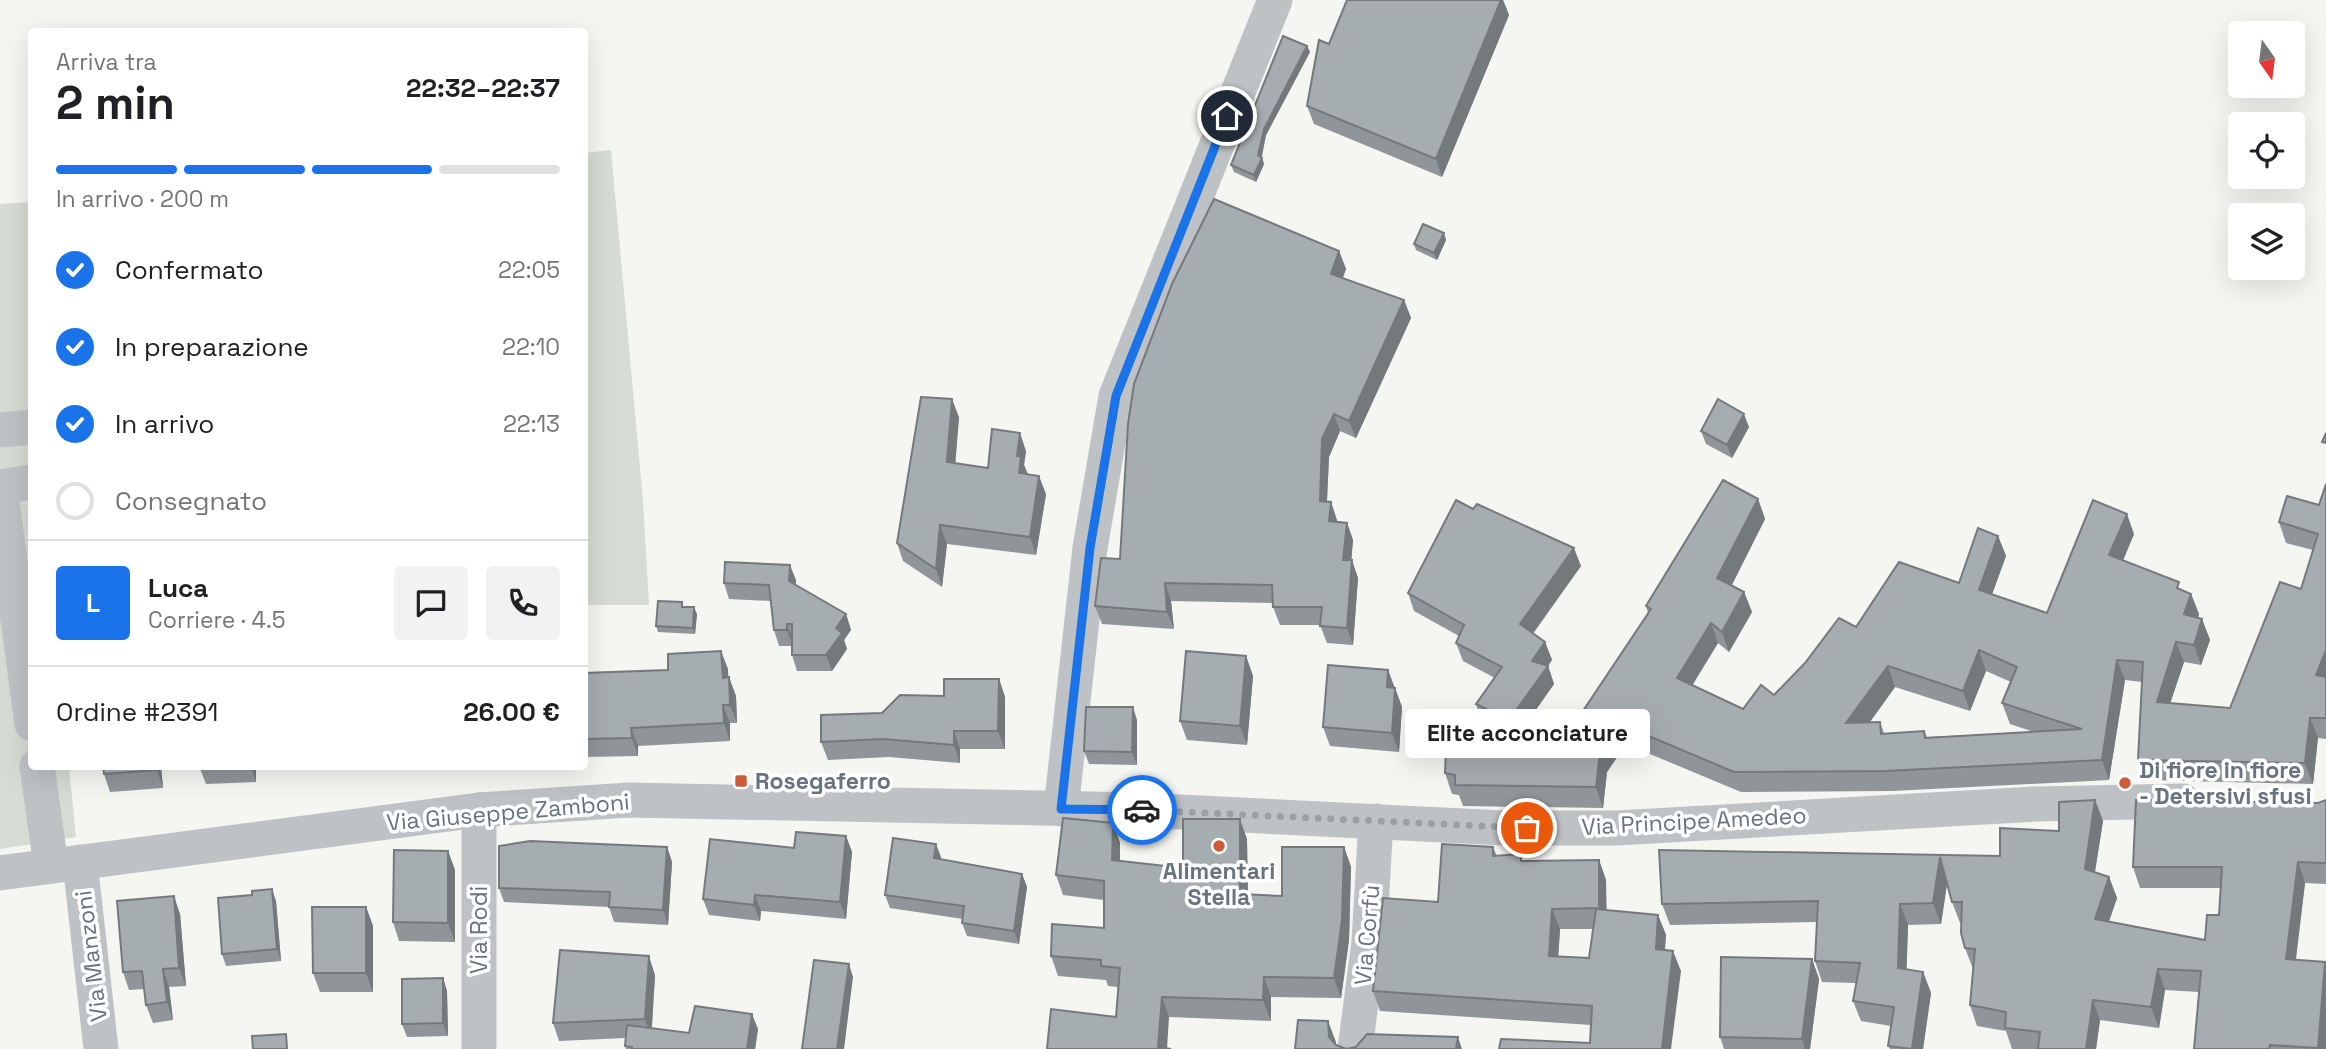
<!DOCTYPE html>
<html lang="it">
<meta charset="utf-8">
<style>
:root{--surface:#fff;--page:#f2f2f2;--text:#202124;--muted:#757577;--line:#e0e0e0;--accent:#1a73e8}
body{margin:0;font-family:"Space Grotesk",sans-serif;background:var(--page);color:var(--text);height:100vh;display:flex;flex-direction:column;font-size:26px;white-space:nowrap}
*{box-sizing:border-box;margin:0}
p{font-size:23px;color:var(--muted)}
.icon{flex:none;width:38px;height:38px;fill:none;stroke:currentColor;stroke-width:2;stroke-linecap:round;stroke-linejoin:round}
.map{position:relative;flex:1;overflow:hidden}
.sheet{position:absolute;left:28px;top:28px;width:560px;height:742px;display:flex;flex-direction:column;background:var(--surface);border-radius:7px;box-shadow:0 7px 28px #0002}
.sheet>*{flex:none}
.needle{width:46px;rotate:166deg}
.controls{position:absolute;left:2228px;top:21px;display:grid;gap:14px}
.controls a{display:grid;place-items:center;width:77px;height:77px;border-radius:7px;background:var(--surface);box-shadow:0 7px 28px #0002;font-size:35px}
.pin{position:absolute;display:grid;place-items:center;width:60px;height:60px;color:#fff;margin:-30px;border:4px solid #fff;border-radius:50%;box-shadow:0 2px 7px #0007}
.courier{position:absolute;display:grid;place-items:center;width:70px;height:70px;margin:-35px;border:5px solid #1a73e8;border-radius:50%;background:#fff;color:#222;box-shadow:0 2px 9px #0007}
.bubble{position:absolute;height:49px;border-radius:7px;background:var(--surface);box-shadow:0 7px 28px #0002;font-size:23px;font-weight:800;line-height:49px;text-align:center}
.headline em{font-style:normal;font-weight:800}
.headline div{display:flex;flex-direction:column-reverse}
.headline{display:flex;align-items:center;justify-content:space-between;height:119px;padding:0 28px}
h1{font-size:46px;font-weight:800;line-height:52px}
.bar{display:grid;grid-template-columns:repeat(4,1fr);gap:10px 7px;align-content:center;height:84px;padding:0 28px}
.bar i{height:9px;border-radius:5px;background:var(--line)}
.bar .selected{background:var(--accent)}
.bar p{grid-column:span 4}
.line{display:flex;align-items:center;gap:18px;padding:0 28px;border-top:2px solid var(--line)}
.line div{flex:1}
.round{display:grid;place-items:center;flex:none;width:74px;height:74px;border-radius:7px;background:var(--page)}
ol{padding:0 28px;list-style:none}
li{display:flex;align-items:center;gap:21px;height:77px}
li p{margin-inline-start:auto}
li .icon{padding:7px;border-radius:50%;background:var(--accent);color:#fff;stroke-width:4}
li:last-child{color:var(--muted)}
li i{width:38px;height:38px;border:4px solid var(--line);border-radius:50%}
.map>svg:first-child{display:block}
.green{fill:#d6dbd3}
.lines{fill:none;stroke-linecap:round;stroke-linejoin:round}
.minor{stroke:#bec2c5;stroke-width:35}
.wall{fill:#8f9598;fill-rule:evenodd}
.shaded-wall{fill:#74797c}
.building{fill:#a6adb1;stroke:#74797c;stroke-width:2;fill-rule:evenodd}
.done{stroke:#99a1a7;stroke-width:7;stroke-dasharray:0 12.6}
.route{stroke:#1a73e8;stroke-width:9}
.poi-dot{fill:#cc5d3a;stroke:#fff;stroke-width:2.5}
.labels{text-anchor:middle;stroke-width:7;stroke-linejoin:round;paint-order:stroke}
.poi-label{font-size:23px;font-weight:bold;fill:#67747f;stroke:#fff;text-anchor:start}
.street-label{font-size:23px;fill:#67747f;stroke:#fff}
</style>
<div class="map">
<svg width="2326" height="1049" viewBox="0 0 2326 1049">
<rect width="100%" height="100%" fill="#f5f5f2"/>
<g class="green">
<polygon points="611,150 643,501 649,605 585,605 585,153"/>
<polygon points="31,202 32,766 69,767 76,837 0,849 0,204"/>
</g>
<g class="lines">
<g class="minor">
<polyline points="0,430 32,427"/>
<polyline points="0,487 32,724"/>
<polyline points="0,487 32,482"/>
<polyline points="37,766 51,866"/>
<polyline points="1061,809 1090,548 1116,396 1275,0"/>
<polyline points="80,862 101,1049"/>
<polyline points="0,873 479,810 629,800 1140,810 1504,828 1617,828 2036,804 2183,801"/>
<polyline points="479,1049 479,810"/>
<polyline points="1355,1049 1369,942 1376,821"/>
</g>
</g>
<g class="wall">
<polygon points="1347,0 1503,0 1509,15 1442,177 1314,124 1307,106 1329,44"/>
<polygon points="1307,46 1310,52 1266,135 1262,157 1264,164 1256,182 1234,172 1231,165"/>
<polygon points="1444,233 1446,240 1437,260 1416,250 1414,244"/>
<polygon points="1339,251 1346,269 1342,278 1404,300 1411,318 1356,438 1340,431 1329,457 1327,502 1331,502 1337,522 1347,523 1353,540 1351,560 1358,578 1353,645 1327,643 1320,625 1280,625 1273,607 1273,603 1171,601 1174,629 1102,624 1095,606 1120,559"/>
<polygon points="959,417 955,463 988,468 1026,451 1024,465 1028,474 1046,494 1036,555 947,544 942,587 903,561 897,543"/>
<polygon points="1749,427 1732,458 1706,444 1701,431"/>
<path d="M2326 484V739L2318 738 2313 784 2146 780 2138 760 2142 682 2125 680 2109 780 1892 791 1741 792 1626 744 1607 772 1603 808 1463 806 1459 795 1452 794 1445 773 1573 746 1648 613 1646 606 1758 499 1765 519 1732 585 1744 592 1752 612 1729 652 1718 643 1692 685 1743 709 1774 695 1856 627 1959 583 1998 536 2006 556 1992 594 2047 613 2134 534 2123 560 2182 590 2191 594 2199 614 2198 618 2202 619 2210 640 2201 665 2184 662 2170 703 2230 708 2301 589 2313 550 2286 543 2279 522 2319 505ZM1986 671 2011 682 2002 703 2010 724 2034 732 1927 737 1924 731 1884 733 1880 722H1870L1895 687 1970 711Z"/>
<polygon points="1473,509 1581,566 1533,634 1545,642 1552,660 1548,666 1554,684 1516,738 1482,722 1476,704 1495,678 1463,661 1456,643 1459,636 1414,611 1408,593"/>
<polygon points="796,580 795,585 846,614 851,630 844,640 847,649 832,671 797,671 792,655 792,646 779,646 774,630 771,601 729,599 724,583"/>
<polygon points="697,614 695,634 658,632 656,626"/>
<polygon points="1246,656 1253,676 1247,745 1187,740 1180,721"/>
<polygon points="728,669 728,677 736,696 737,723 730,723 730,741 638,746 638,756 584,757 584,673"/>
<polygon points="1388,670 1402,707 1399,752 1330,746 1323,727"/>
<polygon points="999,679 1005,697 1005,749 960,749 960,763 889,757 828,760 821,742 882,713"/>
<polygon points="1137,720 1137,765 1089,764 1084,751"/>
<polygon points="161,766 163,788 110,792 104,774"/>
<polygon points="199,766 256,766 256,782 206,784"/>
<polygon points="313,766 343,766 313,768"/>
<polygon points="2095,800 2103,821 2095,872 2109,877 2117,898 2109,922 2205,940 2219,915 2221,888 2140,888 2133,867 2326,800 2326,884 2305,883 2296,960 2326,1049 2194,1049 2199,992 2165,990 2159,1028 2100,1020 2096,1049 2012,1049 2006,1031 1977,1026 1970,1005 1973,969 1965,948 1961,923 1960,923 1952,902 1947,883 1941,924 1908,925 1906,969 1923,972 1931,993 1923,1049 1890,1049 1888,1046 1891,1026 1861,1021 1853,1001 1856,983 1822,982 1815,961 1817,922 1670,925 1662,904 2000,856 2059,831"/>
<polygon points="1113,823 1120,843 1120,861 1183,868 1247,839 1248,895 1282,896 1344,847 1351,867 1349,940 1341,998 1271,997 1271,1021 1169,1017 1047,1049 1116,1017 1118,987 1108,986 1106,980 1058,976 1051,956 1104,928 1104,900 1063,895 1056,875"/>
<polygon points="846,836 852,852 846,919 761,911 760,921 709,915 703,899 794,848"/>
<polygon points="936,844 940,859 1022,874 1027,887 1019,944 967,936 962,923 963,919 890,908 885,895"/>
<polygon points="667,847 672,862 668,925 614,922 609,907 504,902 499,888"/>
<path d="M1493 847 1497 856 1523 861 1599 860 1606 880V910L1658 915 1666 935 1665 950 1681 971 1590 1043 1591 1025 1380 1011 1373 991 1438 902ZM1560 929H1593L1589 958 1558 957Z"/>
<polygon points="448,851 455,870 455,942 399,941 393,922"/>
<polygon points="276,901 281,961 226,966 222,954"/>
<polygon points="366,907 373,926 373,992 320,992 313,973"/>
<polygon points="180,914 186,986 169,987 173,1020 153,1023 146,1005 144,989 129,990 123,972"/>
<polygon points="1812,959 1819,979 1810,1049 1724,1049 1720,1037"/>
<polygon points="655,975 652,1028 689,1033 758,1029 755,1049 626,1049 625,1046 625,1038 559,1041 553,1023"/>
<polygon points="443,978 447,991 448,1036 407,1037 402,1024"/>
</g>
<g class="shaded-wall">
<polygon points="1501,0 1503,0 1509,15 1442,177 1436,159"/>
<polygon points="1307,46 1310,52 1266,135 1261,158 1262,158 1264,164 1256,182 1254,175 1264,129"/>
<polygon points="1444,233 1446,240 1437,260 1434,253"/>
<polygon points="1339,251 1346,269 1338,292 1331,274"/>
<polygon points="1404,300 1411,318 1356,438 1349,421"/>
<polygon points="952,399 959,417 954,480 947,462"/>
<polygon points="1334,414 1340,431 1329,457 1326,519 1320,501 1322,439"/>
<polygon points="1744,414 1749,427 1732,458 1727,445"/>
<polygon points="1020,433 1026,451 1024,465 1028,475 1019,473 1017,456"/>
<polygon points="1039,476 1046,494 1036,555 1030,537"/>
<polygon points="1758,499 1765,519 1725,598 1717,578"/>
<polygon points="1331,502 1337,520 1335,539 1329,521"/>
<polygon points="2127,514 2134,534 2117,575 2109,555"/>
<polygon points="1347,523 1353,540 1350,577 1343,560"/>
<polygon points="940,525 947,544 942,587 936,569"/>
<polygon points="1998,536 2006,556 1986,611 1979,590"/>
<polygon points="1574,548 1581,566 1526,642 1520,624"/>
<polygon points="1352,560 1358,578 1353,645 1347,628"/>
<polygon points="790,565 796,580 795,597 789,581"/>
<polygon points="1165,583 1171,601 1174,629 1167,612"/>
<polygon points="1744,592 1752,612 1729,652 1722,632"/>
<polygon points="2191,594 2199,614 2192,635 2184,614"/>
<polygon points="694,607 697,614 695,634 693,628"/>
<polygon points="846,614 851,630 844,640 847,649 832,671 826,655 836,628"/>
<polygon points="2202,619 2210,640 2201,665 2194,645"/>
<polygon points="1711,623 1718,643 1684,699 1677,678"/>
<polygon points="787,624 793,640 793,646 787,630"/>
<polygon points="1545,642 1552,660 1538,679 1532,661"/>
<polygon points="2176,642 2184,662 2164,722 2157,702"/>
<polygon points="1979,650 1986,671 1970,711 1963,691"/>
<polygon points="2326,650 2326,690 2316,675"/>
<polygon points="721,651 728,669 729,696 723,678"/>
<polygon points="1246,656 1253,676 1247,745 1240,726"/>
<polygon points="2117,660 2125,680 2109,780 2102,760"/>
<polygon points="1548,666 1554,684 1516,738 1509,720"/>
<polygon points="1888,666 1895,687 1854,744 1846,723"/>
<polygon points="1388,670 1395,689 1387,687"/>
<polygon points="729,677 736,696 737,723 730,705"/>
<polygon points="999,679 1005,697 1005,749 998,731"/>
<polygon points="1395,688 1402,707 1399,752 1392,733"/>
<polygon points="723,705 730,723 730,741 724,723"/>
<polygon points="1133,707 1137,720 1137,765 1132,752"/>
<polygon points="2310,718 2318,738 2313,784 2305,763"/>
<polygon points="1618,723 1626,744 1607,772 1603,808 1596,787 1600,752"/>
<polygon points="631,728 638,746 638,756 632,738"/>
<polygon points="954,731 960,749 960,763 954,745"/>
<polygon points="156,766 161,766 163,788 157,770"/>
<polygon points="251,766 256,766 256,782"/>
<polygon points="2095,800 2103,821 2092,889 2085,869"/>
<polygon points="1240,819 1247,839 1248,914 1240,894"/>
<polygon points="1113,823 1120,843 1120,880 1112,860"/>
<polygon points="846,836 852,852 846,919 840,902"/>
<polygon points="936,844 941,857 939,871 934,858"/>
<polygon points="667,847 672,862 668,925 663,910"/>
<polygon points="1344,847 1351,867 1349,940 1341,998 1334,978"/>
<polygon points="448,851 455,870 455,942 448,923"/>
<polygon points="1940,857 1948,878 1941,924 1933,903"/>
<polygon points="1599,860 1606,880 1607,928 1599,908"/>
<polygon points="2298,862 2305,883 2293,980 2286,959"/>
<polygon points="1022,874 1027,887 1019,944 1014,931"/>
<polygon points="2109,877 2117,898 2102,940 2095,919"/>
<polygon points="272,889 276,901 281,961 277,949"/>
<polygon points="755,895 761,911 760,921 754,905"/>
<polygon points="174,896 180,914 186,986 179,968"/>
<polygon points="1900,904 1908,925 1906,989 1898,968"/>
<polygon points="366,907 373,926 373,992 366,973"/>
<polygon points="1552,909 1560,929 1557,976 1549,956"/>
<polygon points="1658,915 1666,935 1663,969 1656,949"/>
<polygon points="1673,951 1681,971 1671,1049 1662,1049"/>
<polygon points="649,956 655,975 651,1037 645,1019"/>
<polygon points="1812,959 1819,979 1810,1049 1805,1049 1802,1039"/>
<polygon points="2325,962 2326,966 2326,1049 2318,1049"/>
<polygon points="849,964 853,977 844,1049 837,1049"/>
<polygon points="163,969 169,987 173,1020 167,1002"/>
<polygon points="2158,969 2165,990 2159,1028 2151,1007"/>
<polygon points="1923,972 1931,993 1923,1049 1912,1049"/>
<polygon points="1264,977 1271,997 1271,1021 1263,1000"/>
<polygon points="443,978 447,991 448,1036 443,1023"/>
<polygon points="1162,997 1169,1017 1167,1049 1158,1047"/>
<polygon points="2093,1000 2100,1020 2096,1049 2086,1049"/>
<polygon points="752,1014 758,1029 755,1049 747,1049"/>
<polygon points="1328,1021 1336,1042 1336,1049 1329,1037"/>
<polygon points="1458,1037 1462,1049 1456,1049"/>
</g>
<g class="building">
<polygon points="1347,0 1501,0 1436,159 1307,106 1319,40 1329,44"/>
<polygon points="1283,36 1307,46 1264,129 1258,155 1262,158 1254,175 1231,165"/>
<polygon points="1214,199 1339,251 1331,274 1404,300 1349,421 1334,414 1322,439 1320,501 1331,502 1329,521 1347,523 1343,560 1352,560 1347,628 1320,626 1322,607 1273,607 1272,585 1165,583 1167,612 1095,606 1101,558 1120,559 1128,424 1134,384 1172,284"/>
<polygon points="1423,224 1444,233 1434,253 1414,244"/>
<polygon points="921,397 952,399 947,462 988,468 992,429 1020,433 1017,456 1021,457 1019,473 1039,476 1030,537 940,525 936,569 897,543"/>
<polygon points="1718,399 1744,414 1727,445 1701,431"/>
<polygon points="2326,433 2326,443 2322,442"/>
<path d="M1723 480 1758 499 1717 578 1744 592 1722 632 1711 623 1677 678 1743 709 1761 685 1774 695 1805 663 1839 618 1856 627 1899 562 1959 583 1978 528 1998 536 1979 590 2047 613 2093 500 2127 514 2109 555 2179 582 2177 588 2191 594 2184 614 2202 619 2194 645 2176 642 2157 702 2230 708 2280 582 2301 589 2318 534 2279 522 2287 496 2319 505 2326 484V650L2316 675 2326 677V718H2310L2305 763 2138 760 2143 662 2117 660 2102 760 1885 771 1734 772 1618 723 1600 752 1596 787 1455 785V775L1445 773 1446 749 1573 746 1581 714 1651 609 1646 606ZM1979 650 2017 667 2002 703 2082 729 1925 738 1924 731 1881 734 1880 722 1846 723 1888 666 1963 691Z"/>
<polygon points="1456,500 1473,509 1477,504 1574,548 1520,624 1545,642 1532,661 1548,666 1509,720 1476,704 1502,667 1456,643 1464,625 1408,593"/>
<polygon points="725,562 790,565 789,581 846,614 836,628 842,633 826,655 792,655 792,624 787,624 787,630 774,630 769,585 724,583"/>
<polygon points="658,601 682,602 682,607 694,607 693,628 656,626"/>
<polygon points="721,651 723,678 729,677 730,705 723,705 724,723 631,728 632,738 584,739 584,673 668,670 668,654"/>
<polygon points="1186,651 1246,656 1240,726 1180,721"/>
<polygon points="1328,665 1388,670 1387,687 1395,688 1392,733 1323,727"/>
<polygon points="944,679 999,679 998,731 954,731 954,745 883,739 821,742 821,715 882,713 900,695 944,696"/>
<polygon points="1086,707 1133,707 1132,752 1084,751"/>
<polygon points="103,766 156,766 157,770 104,774"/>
<polygon points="2095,800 2085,869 2109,877 2095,919 2205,940 2207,915 2219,915 2222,867 2133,867 2136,800 2318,803 2326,800 2326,863 2298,862 2286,959 2325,962 2318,1048 2270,1045 2269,1049 2194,1049 2201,971 2158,969 2151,1007 2093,1000 2086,1049 2038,1049 2040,1032 2005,1028 2006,1012 1970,1005 1975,949 1965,948 1961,933 1962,902 1952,902 1940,857 1933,903 1900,904 1898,968 1923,972 1912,1049 1888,1046 1894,1007 1853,1001 1860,963 1815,961 1818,901 1662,904 1659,850 2000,856 2000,828 2059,831 2059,802"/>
<polygon points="1063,818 1113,823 1112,860 1183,868 1183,819 1240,819 1240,894 1282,896 1282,847 1344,847 1342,920 1334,978 1264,977 1263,1000 1162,997 1158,1047 1171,1049 1047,1049 1051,1009 1116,1017 1120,968 1101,966 1101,960 1051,956 1052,924 1104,928 1104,881 1056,875"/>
<polygon points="796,832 846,836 840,902 755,895 754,905 703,899 710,839 794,848"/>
<polygon points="893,838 936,844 934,858 1022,874 1014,931 962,923 964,906 885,895"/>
<polygon points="530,841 667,847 663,910 609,907 610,892 499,888 499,846"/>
<polygon points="1442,844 1493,847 1493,856 1521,854 1521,861 1599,860 1599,908 1552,909 1549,956 1589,958 1596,909 1658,915 1656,949 1673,951 1662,1049 1499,1049 1501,1039 1590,1043 1592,1006 1373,991 1383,898 1438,902"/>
<polygon points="394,850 448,851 448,923 393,922"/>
<polygon points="272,889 277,949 222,954 218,898 252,895 252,891"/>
<polygon points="174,896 179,968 163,969 167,1002 146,1005 142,971 123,972 117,901"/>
<polygon points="312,907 366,907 366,973 313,973"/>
<polygon points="560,950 649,956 645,1019 553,1023"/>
<polygon points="1721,957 1812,959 1802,1039 1720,1037"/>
<polygon points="814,960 849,964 837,1049 802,1049"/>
<polygon points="443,978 443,1023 402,1024 402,979"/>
<polygon points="695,1006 752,1014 747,1049 632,1049 632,1047 625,1046 627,1025 689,1033"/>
<polygon points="1298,1020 1328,1021 1329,1037 1336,1045 1346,1049 1356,1047 1367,1034 1458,1037 1456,1049 1295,1049"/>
<polygon points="286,1034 287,1049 253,1049 252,1036"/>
</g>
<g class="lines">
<polyline class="done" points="1142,810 1527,828"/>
<polyline class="route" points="1142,810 1061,809 1090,548 1116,396 1227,116"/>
</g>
<g class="poi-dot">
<rect x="734" y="774" width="14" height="14" rx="3.5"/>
<circle cx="2125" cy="783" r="7"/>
<circle cx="1219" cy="846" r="7"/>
</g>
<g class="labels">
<g class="poi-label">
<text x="2139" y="778">Di fiore in fiore<tspan x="2139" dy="26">- Detersivi sfusi</tspan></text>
<text x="755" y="789">Rosegaferro</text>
<text x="1219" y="879" text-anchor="middle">Alimentari<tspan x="1219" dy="26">Stella</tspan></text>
</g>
<g class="street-label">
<text transform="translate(508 812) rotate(-5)" y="8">Via Giuseppe Zamboni</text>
<text transform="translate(1694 821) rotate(-3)" y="8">Via Principe Amedeo</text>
<text transform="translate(479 930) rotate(-90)" y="8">Via Rodi</text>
<text transform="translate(1367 935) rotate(-85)" y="8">Via Corfù</text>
<text transform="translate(91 956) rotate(-97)" y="8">Via Manzoni</text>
</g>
</g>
</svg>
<div class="controls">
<a><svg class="needle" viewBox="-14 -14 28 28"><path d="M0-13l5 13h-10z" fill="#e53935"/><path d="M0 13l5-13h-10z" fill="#757577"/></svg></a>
<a><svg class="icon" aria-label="locate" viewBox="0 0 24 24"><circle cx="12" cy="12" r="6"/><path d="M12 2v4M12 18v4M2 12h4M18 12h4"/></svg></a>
<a><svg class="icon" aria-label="layers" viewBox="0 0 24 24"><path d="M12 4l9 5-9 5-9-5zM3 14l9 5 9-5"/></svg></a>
</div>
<div class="pin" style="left:1527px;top:828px;background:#ea580c"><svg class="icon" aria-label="bag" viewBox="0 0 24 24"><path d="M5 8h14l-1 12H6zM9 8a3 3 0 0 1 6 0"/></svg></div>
<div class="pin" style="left:1227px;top:116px;background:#1f2937"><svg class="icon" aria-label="home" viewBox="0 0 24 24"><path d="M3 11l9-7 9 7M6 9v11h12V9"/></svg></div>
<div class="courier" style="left:1142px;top:810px"><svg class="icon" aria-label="car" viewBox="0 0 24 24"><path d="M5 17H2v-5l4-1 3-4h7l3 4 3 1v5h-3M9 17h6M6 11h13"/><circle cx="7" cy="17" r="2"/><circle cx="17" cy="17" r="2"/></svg></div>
<div class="bubble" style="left:1405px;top:709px;width:245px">Elite acconciature</div>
<section class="sheet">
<div class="headline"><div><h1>2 min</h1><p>Arriva tra</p></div><em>22:32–22:37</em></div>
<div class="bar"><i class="selected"></i><i class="selected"></i><i class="selected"></i><i></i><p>In arrivo · 200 m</p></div>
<ol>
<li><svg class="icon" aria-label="check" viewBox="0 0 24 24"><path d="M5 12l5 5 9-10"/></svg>Confermato<p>22:05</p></li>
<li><svg class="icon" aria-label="check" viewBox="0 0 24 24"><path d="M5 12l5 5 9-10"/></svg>In preparazione<p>22:10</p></li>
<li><svg class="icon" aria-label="check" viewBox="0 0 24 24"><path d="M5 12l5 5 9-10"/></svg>In arrivo<p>22:13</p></li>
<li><i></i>Consegnato</li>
</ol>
<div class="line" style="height:126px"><b class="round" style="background:var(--accent);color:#fff">L</b><div><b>Luca</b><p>Corriere · 4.5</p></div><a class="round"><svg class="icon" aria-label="chat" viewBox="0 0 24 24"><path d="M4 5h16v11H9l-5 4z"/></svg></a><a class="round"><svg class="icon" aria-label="phone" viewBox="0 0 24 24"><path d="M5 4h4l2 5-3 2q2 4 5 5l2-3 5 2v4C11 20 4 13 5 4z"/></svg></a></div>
<div class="line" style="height:91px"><div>Ordine #2391</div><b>26.00 €</b></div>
</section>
</div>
